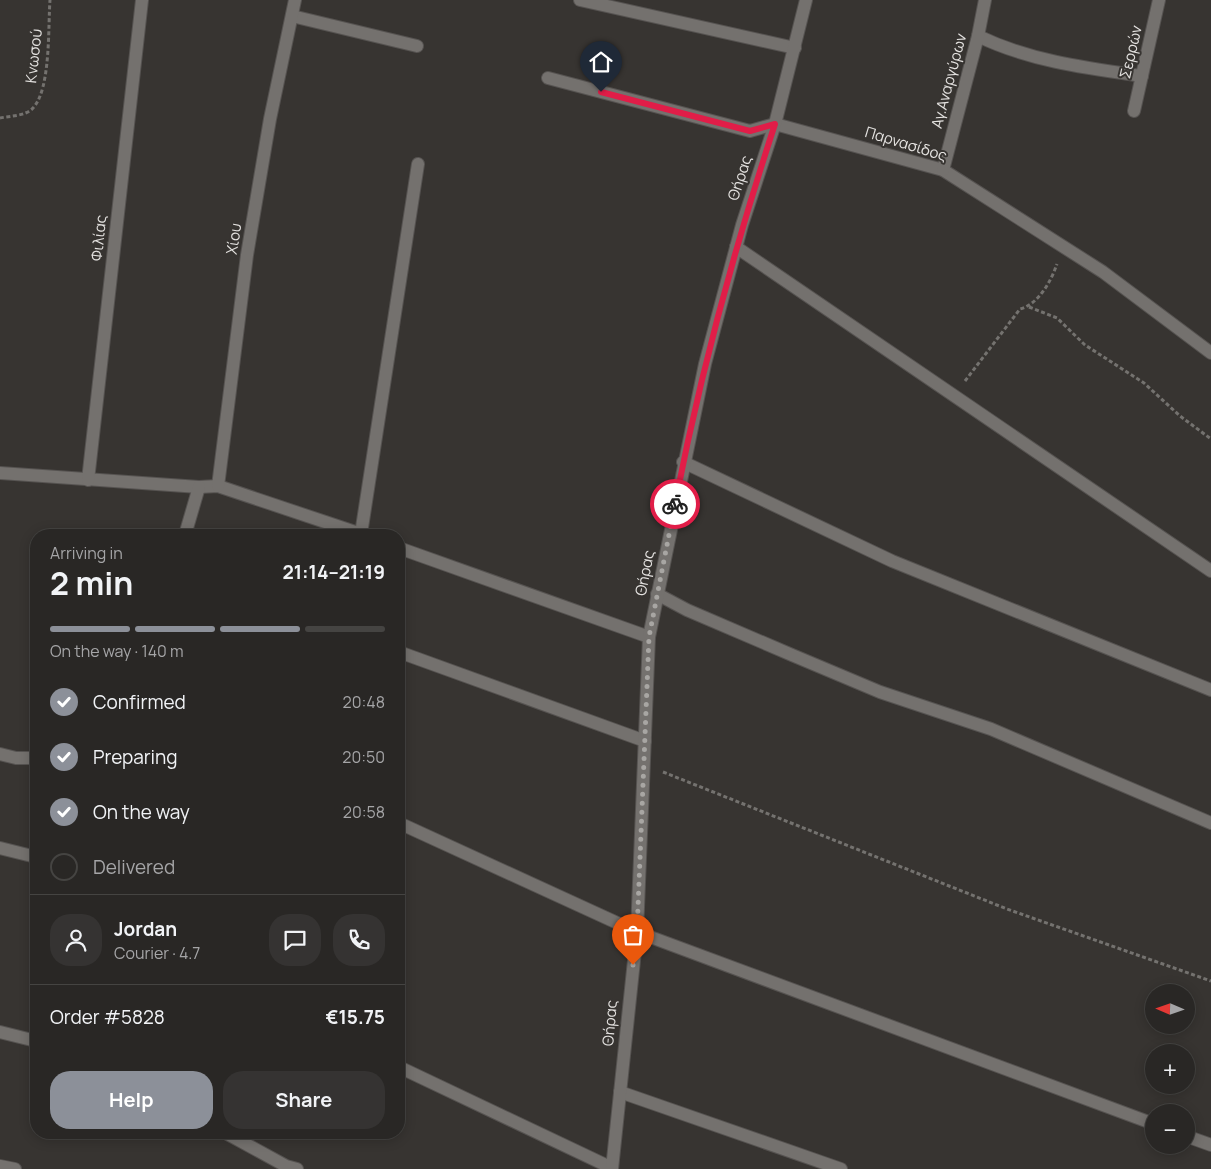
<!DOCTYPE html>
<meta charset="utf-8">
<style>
:root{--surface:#292725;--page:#353332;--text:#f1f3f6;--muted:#a5a5a7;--line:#454442;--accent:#8c9099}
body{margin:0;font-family:Manrope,sans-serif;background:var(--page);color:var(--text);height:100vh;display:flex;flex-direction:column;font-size:19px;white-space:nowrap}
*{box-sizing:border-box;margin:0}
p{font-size:16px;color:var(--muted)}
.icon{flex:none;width:28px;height:28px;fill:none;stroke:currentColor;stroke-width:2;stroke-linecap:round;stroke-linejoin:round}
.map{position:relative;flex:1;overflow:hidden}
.drawer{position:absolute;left:30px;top:529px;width:375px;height:610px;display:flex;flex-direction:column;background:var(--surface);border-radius:20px;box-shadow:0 2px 12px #0003,0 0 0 1px var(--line)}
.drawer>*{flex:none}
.needle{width:32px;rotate:272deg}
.buttons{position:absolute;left:1145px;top:984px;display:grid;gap:10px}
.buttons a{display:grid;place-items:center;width:50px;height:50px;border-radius:50%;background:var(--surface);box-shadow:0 2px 12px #0003,0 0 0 1px var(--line);font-size:25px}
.pin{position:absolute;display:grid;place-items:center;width:42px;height:42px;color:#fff;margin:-51px -21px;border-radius:50% 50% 50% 0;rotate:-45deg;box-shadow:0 0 5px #0007}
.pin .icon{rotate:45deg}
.courier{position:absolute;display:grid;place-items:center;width:50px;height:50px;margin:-25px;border:4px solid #e11d48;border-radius:50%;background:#fff;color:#222;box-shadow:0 1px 6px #0007}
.overview em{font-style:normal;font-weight:700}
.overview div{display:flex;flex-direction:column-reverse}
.overview{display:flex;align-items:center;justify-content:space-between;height:85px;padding:0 20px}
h1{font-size:32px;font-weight:700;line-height:38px}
.bar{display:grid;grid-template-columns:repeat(4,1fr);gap:8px 5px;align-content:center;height:60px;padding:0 20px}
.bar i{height:6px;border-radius:4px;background:var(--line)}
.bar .active{background:var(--accent)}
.bar p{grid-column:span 4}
.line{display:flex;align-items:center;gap:12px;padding:0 20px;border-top:1px solid var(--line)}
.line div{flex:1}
.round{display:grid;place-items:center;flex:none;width:52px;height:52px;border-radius:20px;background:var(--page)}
ol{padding:0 20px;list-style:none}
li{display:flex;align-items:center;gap:15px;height:55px}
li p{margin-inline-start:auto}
li .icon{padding:5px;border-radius:50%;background:var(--accent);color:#fff;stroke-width:4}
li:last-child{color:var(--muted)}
li i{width:28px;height:28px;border:2px solid var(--line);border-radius:50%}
.cta{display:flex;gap:10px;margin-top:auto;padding:10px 20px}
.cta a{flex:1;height:58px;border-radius:20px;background:var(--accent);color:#fff;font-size:20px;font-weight:700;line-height:58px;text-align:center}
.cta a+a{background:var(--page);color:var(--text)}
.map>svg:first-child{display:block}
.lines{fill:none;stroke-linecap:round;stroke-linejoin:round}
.minor-casing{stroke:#565351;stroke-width:14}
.path{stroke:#74726f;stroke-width:3;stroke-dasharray:4 2.5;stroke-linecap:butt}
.minor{stroke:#74716e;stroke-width:12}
.done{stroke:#a8a6a3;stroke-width:5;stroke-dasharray:0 9}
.route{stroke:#e11d48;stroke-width:6}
.labels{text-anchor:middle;stroke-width:4;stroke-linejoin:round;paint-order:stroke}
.street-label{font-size:15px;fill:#e5e3e1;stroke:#373431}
</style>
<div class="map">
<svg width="1211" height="1169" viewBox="0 0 1211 1169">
<rect width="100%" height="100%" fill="#373431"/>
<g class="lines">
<g class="minor-casing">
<g id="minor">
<polyline points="580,0 795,48"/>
<polyline points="292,16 417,46"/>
<path d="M978 36C1030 61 1085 68 1142 76"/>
<polyline points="548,78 750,131 775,124 943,170 1103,272 1211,353"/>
<polyline points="1134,111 1159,0"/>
<polyline points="943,170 978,36 985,0"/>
<polyline points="736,247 1211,571"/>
<polyline points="683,462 892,561 1211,690"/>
<polyline points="0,473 199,487 218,486 364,535"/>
<polyline points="88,480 142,0"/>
<polyline points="218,486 247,255 270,119 295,0"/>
<polyline points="361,534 418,164"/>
<polyline points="185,535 199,487"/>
<polyline points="399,548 649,637"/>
<polyline points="657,594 687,610 792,655 880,692 991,729 1211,823"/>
<polyline points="399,652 645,741"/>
<polyline points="0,754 16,758 36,758"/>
<polyline points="399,823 637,932 1154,1124"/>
<polyline points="0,848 36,857"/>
<polyline points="0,1032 36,1041"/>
<polyline points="399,1067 612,1168"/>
<polyline points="620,1092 841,1169"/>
<polyline points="224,1132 286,1166 297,1169"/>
<polyline points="1186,1136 1211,1145"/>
<polyline points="0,1166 15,1169"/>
<polyline points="612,1169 637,932 649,637 705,364 742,225 775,124 806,0"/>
</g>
</g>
<g class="path">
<path d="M0 118C10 116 26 116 33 108 51 89 48 26 50 0"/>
<polyline points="1029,307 1057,318 1085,345 1144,383 1180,416 1211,439"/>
<path d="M965 381 1020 309C1039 304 1051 281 1057 264"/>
<polyline points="663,772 1007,909 1211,981"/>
</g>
<use href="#minor" class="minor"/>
</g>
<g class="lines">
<polyline class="done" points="633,965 637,932 649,637 675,504"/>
<path class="route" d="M601 92 750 131 775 124C734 249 700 375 675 504"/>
</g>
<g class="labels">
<g class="street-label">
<text transform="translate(1131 52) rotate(-77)" y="5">Σερρών</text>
<text transform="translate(34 56) rotate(-84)" y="5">Κνωσού</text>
<text transform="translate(949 81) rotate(-75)" y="5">Αγ.Αναργύρων</text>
<text transform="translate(906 144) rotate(17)" y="5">Παρνασίδος</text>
<text transform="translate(740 178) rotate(-72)" y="5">Θήρας</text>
<text transform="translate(99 238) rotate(-84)" y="5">Φιλίας</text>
<text transform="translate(234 239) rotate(-81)" y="5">Χίου</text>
<text transform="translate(645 573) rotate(-79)" y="5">Θήρας</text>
<text transform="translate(610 1023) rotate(-85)" y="5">Θήρας</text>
</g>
</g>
</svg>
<div class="buttons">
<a><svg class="needle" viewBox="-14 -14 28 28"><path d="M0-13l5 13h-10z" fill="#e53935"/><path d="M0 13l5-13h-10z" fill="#a5a5a7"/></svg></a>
<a>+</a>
<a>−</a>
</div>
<div class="pin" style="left:633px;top:965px;background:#ea580c"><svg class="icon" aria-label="bag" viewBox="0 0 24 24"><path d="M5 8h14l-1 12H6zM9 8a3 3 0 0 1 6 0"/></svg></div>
<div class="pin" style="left:601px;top:92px;background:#1f2937"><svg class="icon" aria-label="home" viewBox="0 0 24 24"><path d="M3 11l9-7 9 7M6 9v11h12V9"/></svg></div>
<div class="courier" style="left:675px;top:504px"><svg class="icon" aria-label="bike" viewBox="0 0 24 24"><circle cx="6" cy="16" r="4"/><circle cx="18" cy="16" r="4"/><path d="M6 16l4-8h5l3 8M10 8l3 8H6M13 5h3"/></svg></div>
<section class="drawer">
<div class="overview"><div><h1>2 min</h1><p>Arriving in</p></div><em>21:14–21:19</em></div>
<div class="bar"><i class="active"></i><i class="active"></i><i class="active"></i><i></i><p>On the way · 140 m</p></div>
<ol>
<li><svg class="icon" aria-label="check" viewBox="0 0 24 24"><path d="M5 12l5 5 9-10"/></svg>Confirmed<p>20:48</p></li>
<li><svg class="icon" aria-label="check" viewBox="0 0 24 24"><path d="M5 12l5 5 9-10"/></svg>Preparing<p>20:50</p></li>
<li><svg class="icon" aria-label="check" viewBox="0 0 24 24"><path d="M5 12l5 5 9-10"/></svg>On the way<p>20:58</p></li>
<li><i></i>Delivered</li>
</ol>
<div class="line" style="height:90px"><a class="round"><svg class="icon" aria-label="person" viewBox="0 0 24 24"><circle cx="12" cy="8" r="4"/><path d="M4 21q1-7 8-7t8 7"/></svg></a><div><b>Jordan</b><p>Courier · 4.7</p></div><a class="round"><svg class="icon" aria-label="chat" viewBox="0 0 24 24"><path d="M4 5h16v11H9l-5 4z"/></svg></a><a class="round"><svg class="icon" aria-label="phone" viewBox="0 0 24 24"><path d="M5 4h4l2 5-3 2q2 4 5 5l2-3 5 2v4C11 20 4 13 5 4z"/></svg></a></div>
<div class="line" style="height:65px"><div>Order #5828</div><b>€15.75</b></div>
<div class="cta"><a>Help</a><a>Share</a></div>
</section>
</div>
